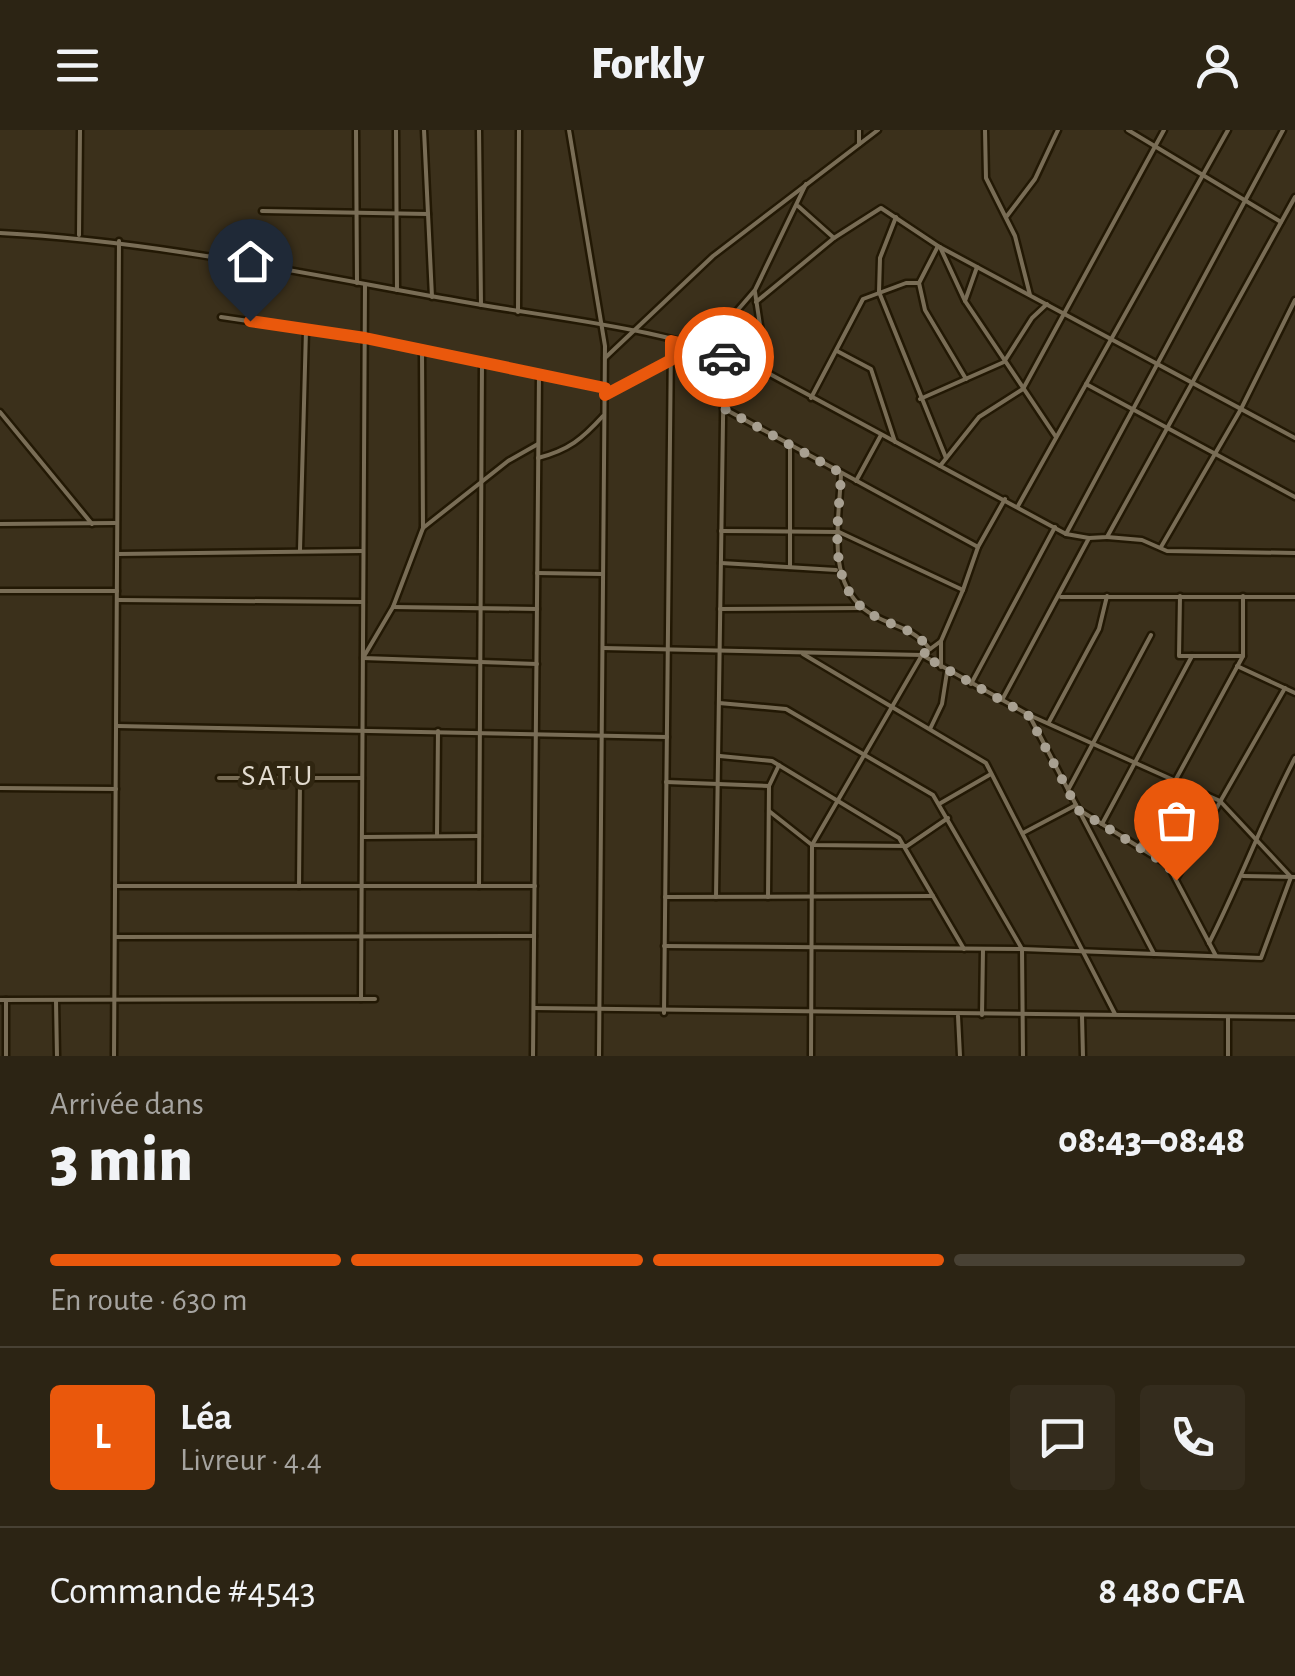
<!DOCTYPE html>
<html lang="fr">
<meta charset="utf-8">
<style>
:root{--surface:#2c2414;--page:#342c1d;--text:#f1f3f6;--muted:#a6a4a0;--line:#484134;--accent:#ea580c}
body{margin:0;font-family:"Alegreya Sans",sans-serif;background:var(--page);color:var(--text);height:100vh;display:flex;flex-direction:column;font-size:38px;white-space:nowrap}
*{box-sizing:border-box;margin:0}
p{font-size:32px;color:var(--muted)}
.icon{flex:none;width:55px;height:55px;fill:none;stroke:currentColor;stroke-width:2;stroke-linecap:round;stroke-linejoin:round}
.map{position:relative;height:926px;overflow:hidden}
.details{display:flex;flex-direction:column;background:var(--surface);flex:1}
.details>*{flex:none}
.pin{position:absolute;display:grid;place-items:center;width:85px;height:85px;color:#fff;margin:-102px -42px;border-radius:50% 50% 50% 0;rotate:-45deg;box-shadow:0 0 10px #0007}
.pin .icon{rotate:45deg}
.courier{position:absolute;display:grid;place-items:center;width:100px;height:100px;margin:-50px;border:8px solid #ea580c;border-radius:50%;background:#fff;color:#222;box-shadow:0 2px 12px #0007}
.overview em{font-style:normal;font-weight:800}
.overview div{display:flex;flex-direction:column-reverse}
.overview{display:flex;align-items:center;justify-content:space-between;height:170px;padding:0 50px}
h1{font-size:65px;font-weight:800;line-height:75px}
.bar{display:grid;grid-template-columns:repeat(4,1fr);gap:15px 10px;align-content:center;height:120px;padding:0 50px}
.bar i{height:12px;border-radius:8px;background:var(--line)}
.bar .selected{background:var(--accent)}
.bar p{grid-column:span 4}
.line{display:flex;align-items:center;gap:25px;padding:0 50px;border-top:2px solid var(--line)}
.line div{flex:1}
.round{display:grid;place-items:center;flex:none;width:105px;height:105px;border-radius:10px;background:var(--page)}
header{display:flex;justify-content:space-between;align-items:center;height:130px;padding:0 50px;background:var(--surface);font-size:45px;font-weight:800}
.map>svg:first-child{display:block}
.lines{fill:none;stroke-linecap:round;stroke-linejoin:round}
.pedestrian-casing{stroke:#221804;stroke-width:9}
.minor-casing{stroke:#221804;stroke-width:9}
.pedestrian{stroke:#796d56;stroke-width:4}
.minor{stroke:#796d56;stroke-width:4}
.done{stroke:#a8a091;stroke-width:10;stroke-dasharray:0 18}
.route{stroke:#ea580c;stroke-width:12}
.labels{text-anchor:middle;stroke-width:10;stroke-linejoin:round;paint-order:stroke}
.neighbourhood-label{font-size:30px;letter-spacing:2.5px;fill:#e3dcd0;stroke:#302611}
</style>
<header><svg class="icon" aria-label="menu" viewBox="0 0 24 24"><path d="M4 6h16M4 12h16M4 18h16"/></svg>Forkly<svg class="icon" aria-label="person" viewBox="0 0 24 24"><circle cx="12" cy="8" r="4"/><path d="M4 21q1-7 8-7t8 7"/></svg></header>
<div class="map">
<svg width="1295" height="926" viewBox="0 0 1295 926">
<rect width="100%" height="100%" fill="#3b301b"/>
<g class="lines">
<g class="pedestrian-casing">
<path id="pedestrian" d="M538 328C569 320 582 309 603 286"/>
</g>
<g class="minor-casing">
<g id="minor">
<polyline points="356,0 357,153"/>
<polyline points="396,0 397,160"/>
<polyline points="424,0 432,167"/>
<polyline points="479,0 481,175"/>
<polyline points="569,0 605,216 599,926"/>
<polyline points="985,0 986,48 1015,106 1030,165"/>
<polyline points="1128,0 1281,92"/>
<polyline points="859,14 859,0"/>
<polyline points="798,76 834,108"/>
<polyline points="262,81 428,84"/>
<polyline points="1007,86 1035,49 1058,0"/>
<polyline points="896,87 880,128 879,162 946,328"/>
<path d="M0 103C155 111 306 144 459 171 556 189 664 197 755 236L1066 404 1089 408 1002 570"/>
<polyline points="79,105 80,0"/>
<polyline points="938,116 919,153 925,180 966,249"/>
<polyline points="940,117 965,171"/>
<polyline points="977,137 965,171 1056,307"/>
<polyline points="756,172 834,108 881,78 938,116 1295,308"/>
<polyline points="518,182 519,0"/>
<polyline points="221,187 365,208 605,258"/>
<polyline points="704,219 755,160 806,54"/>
<polyline points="422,220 423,398"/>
<polyline points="837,221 871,239 895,312"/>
<polyline points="605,228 713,126 878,0"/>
<polyline points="755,236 761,202 755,162"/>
<polyline points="1086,254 1295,367"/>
<polyline points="605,265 671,230"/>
<polyline points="811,268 863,169 906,153 919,153"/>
<polyline points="920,269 1004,232 1032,188 1047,174"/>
<polyline points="723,278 978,417"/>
<polyline points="0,282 92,394"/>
<polyline points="790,316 790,437"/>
<polyline points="940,336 979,287 1023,259 1164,0"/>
<path d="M841 343C840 386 825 448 864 479 886 497 909 493 930 519"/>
<polyline points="856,351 881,305"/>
<polyline points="1018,376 1228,0"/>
<polyline points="0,394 115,393"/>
<polyline points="721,401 839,402 963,460 941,511"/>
<polyline points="1066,404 1283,0"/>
<polyline points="1107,407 1142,410 1167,421 1295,423"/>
<polyline points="1089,408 1107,407 1295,67"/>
<polyline points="1161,417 1241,279 1295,170"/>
<polyline points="300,420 306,200"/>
<polyline points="118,424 363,421"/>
<polyline points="721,433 836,440"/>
<polyline points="537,443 602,444"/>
<polyline points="963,460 978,417 1005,369"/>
<polyline points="0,461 117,461"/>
<polyline points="1180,466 1179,526 1243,526"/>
<polyline points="1061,467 1295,467"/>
<polyline points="118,470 363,472"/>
<polyline points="393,477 537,479"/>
<polyline points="720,479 860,478"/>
<polyline points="603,518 922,525 1029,585 1220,671 1291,747 1261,828 1022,819 664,816"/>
<polyline points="803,524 986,633 1115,884"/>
<polyline points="537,534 363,528 393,477 423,398 508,331 538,314"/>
<polyline points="1237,536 1295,563"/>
<polyline points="971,554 1055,397"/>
<polyline points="719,573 786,579 933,665 1022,819 1023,926"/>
<polyline points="1029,585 1154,824"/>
<polyline points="1049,592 1099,499 1107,466"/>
<polyline points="117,596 667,607"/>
<polyline points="930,599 942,574 947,542"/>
<polyline points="720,626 772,631 899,708 964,819"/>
<polyline points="219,648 362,648"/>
<polyline points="666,652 769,656"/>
<polyline points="0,658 116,659"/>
<polyline points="1068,660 1151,505"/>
<polyline points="939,674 991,644"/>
<polyline points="769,681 812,715 907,716 948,688"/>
<polyline points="1081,681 1168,735 1216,826"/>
<polyline points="1102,694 1192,526"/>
<polyline points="1023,703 1076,675"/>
<polyline points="437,706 438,601"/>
<polyline points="364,707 479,706"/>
<polyline points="1139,717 1243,526 1243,466"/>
<polyline points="1243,746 1295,747"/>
<polyline points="1176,749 1285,558"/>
<polyline points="115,756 535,756"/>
<polyline points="299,756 300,650"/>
<polyline points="479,756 482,232"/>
<polyline points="665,767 933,766"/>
<polyline points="716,767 724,223"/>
<polyline points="768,767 769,656 779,635"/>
<polyline points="115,807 534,806"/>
<path d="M1209 813C1240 752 1263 689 1295 628"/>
<polyline points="361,869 365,155"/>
<polyline points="0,870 375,869"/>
<polyline points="6,870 6,926"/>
<polyline points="56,871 57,926"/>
<polyline points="534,878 1295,887"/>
<polyline points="664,883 671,212"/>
<polyline points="982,885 983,820"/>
<polyline points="958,886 960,926"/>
<polyline points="1082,886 1083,926"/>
<polyline points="1228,887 1228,926"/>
<polyline points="114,926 119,111"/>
<polyline points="533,926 539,244"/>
<polyline points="811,926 812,715 922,525 941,511 941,537"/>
</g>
</g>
<use href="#pedestrian" class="pedestrian"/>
<use href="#minor" class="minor"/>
</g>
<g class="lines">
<path class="done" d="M724 227 723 278 841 343C840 386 825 448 864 479 886 497 909 493 930 519L922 525 1029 586 1078 680 1168 735 1176 750"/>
<polyline class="route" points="250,191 365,208 605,258 605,265 671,230 671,211 724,223 724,227"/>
</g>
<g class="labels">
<g class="neighbourhood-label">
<text x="278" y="655">SATU</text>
</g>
</g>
</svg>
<div class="pin" style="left:1176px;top:750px;background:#ea580c"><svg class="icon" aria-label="bag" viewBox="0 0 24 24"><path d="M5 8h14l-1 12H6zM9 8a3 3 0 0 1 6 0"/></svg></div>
<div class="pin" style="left:250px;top:191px;background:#1f2937"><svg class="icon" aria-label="home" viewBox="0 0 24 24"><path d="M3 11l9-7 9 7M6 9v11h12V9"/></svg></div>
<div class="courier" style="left:724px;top:227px"><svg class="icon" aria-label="car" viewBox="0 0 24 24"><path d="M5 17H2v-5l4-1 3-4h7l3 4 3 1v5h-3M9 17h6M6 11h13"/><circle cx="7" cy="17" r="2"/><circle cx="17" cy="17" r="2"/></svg></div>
</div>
<section class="details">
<div class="overview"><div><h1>3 min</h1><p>Arrivée dans</p></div><em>08:43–08:48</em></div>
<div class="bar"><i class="selected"></i><i class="selected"></i><i class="selected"></i><i></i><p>En route · 630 m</p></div>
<div class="line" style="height:180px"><b class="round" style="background:var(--accent);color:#fff">L</b><div><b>Léa</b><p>Livreur · 4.4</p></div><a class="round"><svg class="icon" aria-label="chat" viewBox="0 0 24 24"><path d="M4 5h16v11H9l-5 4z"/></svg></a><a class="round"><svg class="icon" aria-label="phone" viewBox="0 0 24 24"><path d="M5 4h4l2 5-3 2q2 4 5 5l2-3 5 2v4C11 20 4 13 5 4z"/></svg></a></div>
<div class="line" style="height:130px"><div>Commande #4543</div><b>8 480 CFA</b></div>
</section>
